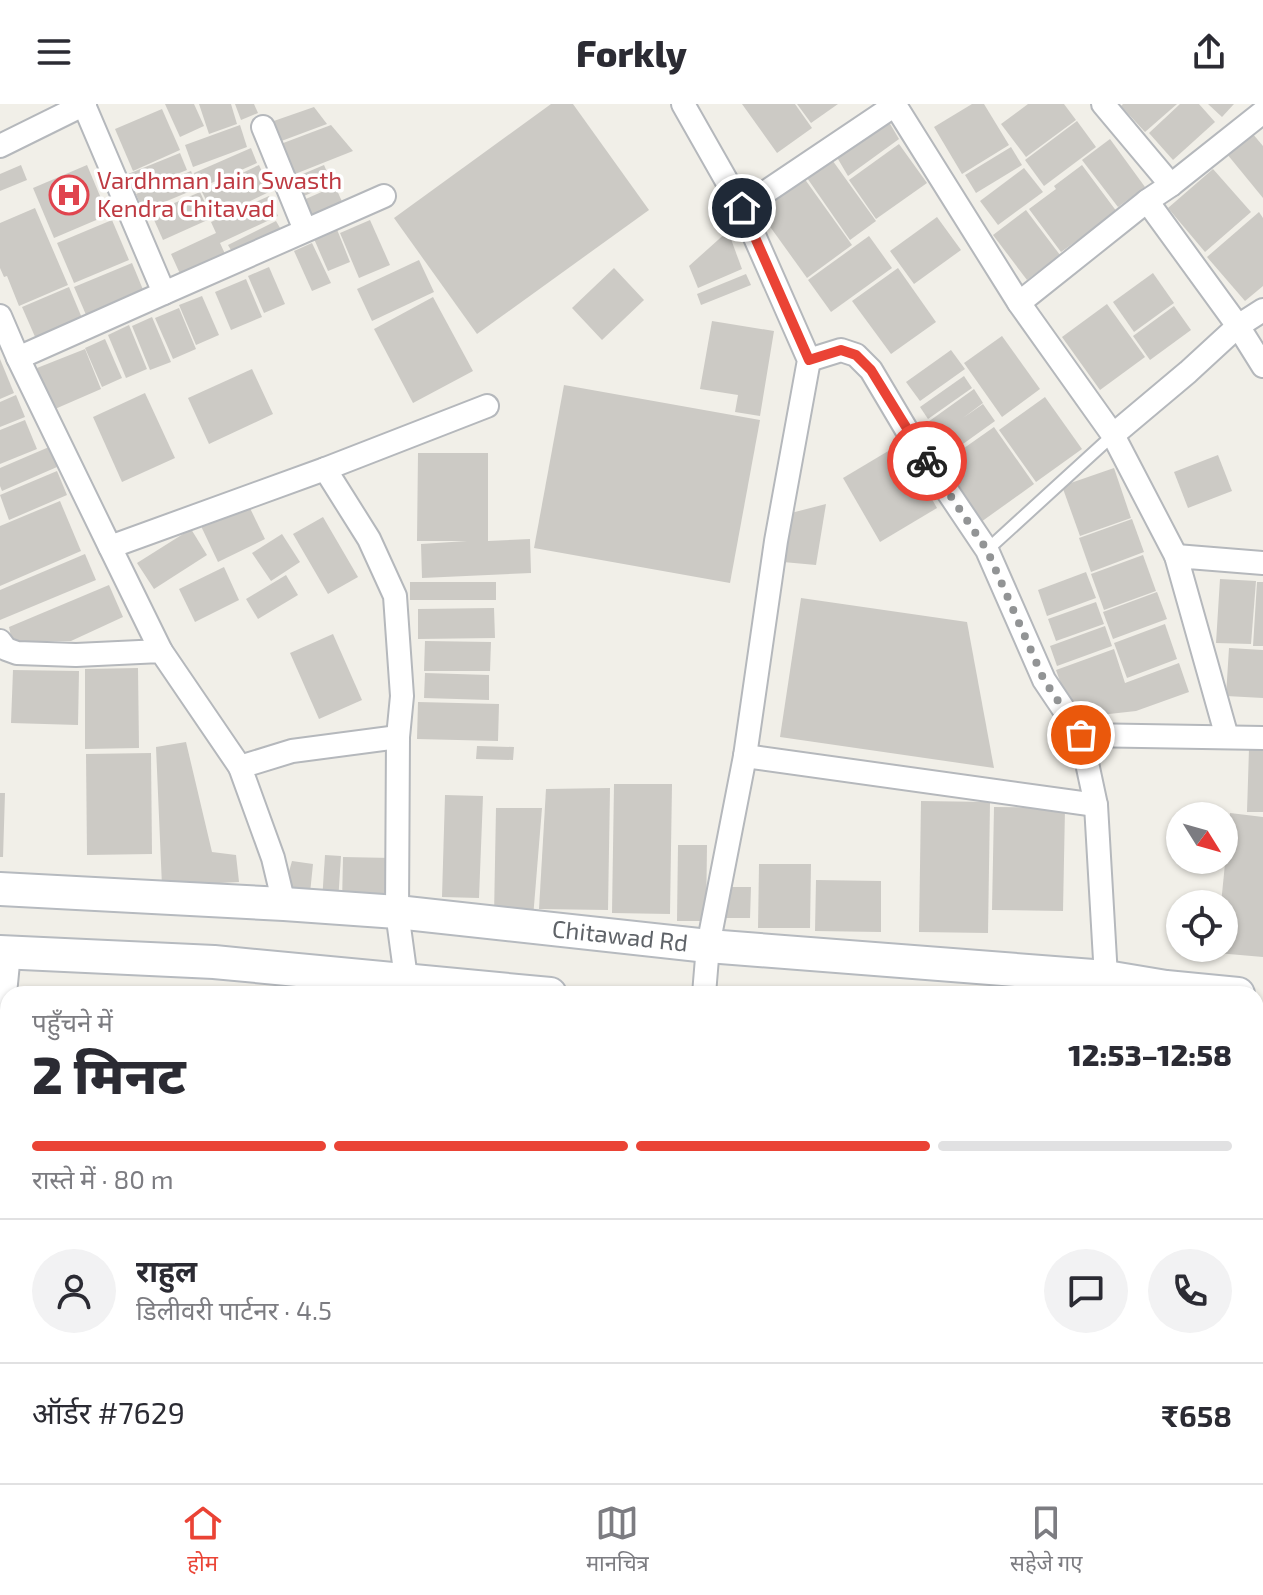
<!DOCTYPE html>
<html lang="hi">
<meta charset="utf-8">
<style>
:root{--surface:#fff;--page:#f2f2f3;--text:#2b2b33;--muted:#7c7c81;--line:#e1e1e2;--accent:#ea4335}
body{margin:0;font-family:"Exo 2","Noto Sans Devanagari",sans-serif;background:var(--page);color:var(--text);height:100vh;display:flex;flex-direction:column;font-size:30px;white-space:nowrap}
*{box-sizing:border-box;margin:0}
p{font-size:26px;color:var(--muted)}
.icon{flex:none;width:44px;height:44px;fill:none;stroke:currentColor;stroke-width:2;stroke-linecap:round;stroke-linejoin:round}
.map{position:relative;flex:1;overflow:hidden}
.panel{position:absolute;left:0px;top:882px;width:1264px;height:498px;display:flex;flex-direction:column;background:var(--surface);border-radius:24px 24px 0 0;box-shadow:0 2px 6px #0004}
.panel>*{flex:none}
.needle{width:52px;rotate:127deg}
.fabs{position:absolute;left:1166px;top:698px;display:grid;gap:16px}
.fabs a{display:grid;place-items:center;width:72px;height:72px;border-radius:50%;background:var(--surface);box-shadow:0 2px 6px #0004;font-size:40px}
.pin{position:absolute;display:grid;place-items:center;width:68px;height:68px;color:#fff;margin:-34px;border:4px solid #fff;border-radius:50%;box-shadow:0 2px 8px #0007}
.courier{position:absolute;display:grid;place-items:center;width:80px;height:80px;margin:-40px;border:6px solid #ea4335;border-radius:50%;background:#fff;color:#222;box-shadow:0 2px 10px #0007}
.overview em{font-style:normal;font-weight:800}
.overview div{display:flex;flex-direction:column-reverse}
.overview{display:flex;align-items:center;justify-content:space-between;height:136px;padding:0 32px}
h1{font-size:52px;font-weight:800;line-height:60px}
.bar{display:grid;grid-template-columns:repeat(4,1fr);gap:12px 8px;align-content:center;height:96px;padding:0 32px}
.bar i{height:10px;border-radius:6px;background:var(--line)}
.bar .on{background:var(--accent)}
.bar p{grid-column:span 4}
.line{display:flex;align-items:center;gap:20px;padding:0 32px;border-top:2px solid var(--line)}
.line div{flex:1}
.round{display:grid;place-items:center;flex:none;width:84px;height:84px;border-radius:42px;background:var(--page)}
header{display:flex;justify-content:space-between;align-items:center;height:104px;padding:0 32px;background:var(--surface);font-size:36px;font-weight:800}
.dock{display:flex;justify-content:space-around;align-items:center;height:112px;border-top:2px solid var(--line);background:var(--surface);font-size:22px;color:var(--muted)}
.dock a{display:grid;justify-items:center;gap:4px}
.dock .on{color:var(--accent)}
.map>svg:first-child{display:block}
.building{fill:#cccac5}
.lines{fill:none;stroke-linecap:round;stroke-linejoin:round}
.lane-casing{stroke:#b5b8bc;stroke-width:15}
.street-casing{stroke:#b5b8bc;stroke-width:26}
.secondary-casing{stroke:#b6babf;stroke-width:36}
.lane{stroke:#fff;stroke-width:11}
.street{stroke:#fff;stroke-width:22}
.secondary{stroke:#fff;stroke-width:32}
.done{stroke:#929495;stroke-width:8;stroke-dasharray:0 14.4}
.route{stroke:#ea4335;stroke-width:10}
.labels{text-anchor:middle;stroke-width:7;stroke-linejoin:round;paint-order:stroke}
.health-label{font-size:24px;fill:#be3a42;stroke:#fff;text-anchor:start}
.street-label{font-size:24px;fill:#5f6368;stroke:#fff}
</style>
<header><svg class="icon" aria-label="menu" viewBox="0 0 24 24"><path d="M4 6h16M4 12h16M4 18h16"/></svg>Forkly<svg class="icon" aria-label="share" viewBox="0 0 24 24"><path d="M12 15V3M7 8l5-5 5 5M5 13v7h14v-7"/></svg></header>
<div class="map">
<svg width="1263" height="1379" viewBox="0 0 1263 1379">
<rect width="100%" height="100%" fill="#f1efe8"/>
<g class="building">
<polygon points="165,0 194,0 204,22 180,33"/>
<polygon points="199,0 231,0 237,20 209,30"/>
<polygon points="235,0 254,0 258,9 241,16"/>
<polygon points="551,0 573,0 649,106 477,230 394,114"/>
<polygon points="742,0 795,0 812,24 777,49"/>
<polygon points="797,0 838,0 811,19"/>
<polygon points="972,0 984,0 1009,41 962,70 934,23"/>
<polygon points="1028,0 1064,0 1076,16 1026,53 1001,20"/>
<polygon points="1123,0 1177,0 1145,28 1121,2"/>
<polygon points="1180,0 1199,0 1215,18 1173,56 1149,29"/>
<polygon points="1208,0 1234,0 1222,13"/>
<polygon points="314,3 327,20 276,39 268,19"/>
<polygon points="162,5 180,46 133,67 115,25"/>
<polygon points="886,13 899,35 848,72 835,50"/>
<polygon points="1077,17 1096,43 1044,82 1025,56"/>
<polygon points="240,21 247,43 193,63 185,41"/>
<polygon points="331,21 353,47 290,72 278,41"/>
<polygon points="1252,29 1263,42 1263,94 1227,50"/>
<polygon points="1110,35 1145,83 1118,103 1082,56"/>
<polygon points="899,40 927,79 876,115 849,76"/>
<polygon points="1011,43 1022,61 976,89 965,71"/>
<polygon points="251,44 257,59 200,84 194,69"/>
<polygon points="180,49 187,66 135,87 128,70"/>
<polygon points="830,53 876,117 850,136 805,71"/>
<polygon points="21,61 27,76 0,87 0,70"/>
<polygon points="87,61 108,111 54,134 33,84"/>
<polygon points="259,61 271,87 215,114 202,88"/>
<polygon points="324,61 332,79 300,94 291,75"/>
<polygon points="1082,61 1117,108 1061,148 1029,105 1056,85 1054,82"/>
<polygon points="1024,64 1043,88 998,121 980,97"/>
<polygon points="1213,65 1251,108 1205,148 1168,104"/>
<polygon points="191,67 198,84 143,107 136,90"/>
<polygon points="804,74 852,141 807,174 758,106"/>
<polygon points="335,82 344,102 308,118 299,98"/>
<polygon points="200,88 212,114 163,136 151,109"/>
<polygon points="269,92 278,112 220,139 226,152 181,172 171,150 216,129 211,118"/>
<polygon points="35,104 68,181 19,202 7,172 4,173 0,164 0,119"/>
<polygon points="1026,106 1060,151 1027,176 993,131"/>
<polygon points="1259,108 1263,114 1263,182 1245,197 1207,153"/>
<polygon points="937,113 961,146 914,180 890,147"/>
<polygon points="112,116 129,156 74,179 57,139"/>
<polygon points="370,116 390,161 359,174 340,129"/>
<polygon points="276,117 283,129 235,153 228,141"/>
<polygon points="334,118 350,158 328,167 311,128"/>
<polygon points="728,127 742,165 698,184 689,162"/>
<polygon points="869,132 892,164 831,208 808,176"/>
<polygon points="312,139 331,179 312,187 294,147"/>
<polygon points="419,156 434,188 372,217 357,185"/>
<polygon points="132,159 144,188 87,213 74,183"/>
<polygon points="269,163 285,200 264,209 248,172"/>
<polygon points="614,164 644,196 602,236 572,204"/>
<polygon points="898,164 936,218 891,250 852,197"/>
<polygon points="1153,169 1174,199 1134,228 1113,198"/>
<polygon points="746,170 751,181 701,201 697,190"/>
<polygon points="246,175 262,213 231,226 215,188"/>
<polygon points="69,183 82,214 36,235 22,203"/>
<polygon points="202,192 219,231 196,241 179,201"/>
<polygon points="433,193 473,267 413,299 374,225"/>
<polygon points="1107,200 1145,253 1100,286 1062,233"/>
<polygon points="1174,202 1191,226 1150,256 1133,232"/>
<polygon points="179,204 196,245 173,255 155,214"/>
<polygon points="152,213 171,258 150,266 132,222"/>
<polygon points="712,217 774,227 760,312 735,308 738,291 700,285"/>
<polygon points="129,221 147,265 126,274 108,231"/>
<polygon points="1002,232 1040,285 1002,313 964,259"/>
<polygon points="105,235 122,274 102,283 85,244"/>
<polygon points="85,245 101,285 55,305 37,264"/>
<polygon points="951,246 965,265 920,297 906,278"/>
<polygon points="0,255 14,289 0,295"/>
<polygon points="252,265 273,310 209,340 188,294"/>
<polygon points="964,272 972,284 928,315 920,303"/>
<polygon points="564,281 760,316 730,479 534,444"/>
<polygon points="974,285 983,299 963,314 983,300 995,317 949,350 928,318"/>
<polygon points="145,289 175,354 122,378 93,313"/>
<polygon points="16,291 25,313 0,323 0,298"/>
<polygon points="1045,293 1082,345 1036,378 999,326"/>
<polygon points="25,316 37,345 0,360 0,326"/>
<polygon points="994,323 1034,380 981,418 940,361"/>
<polygon points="900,340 937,404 880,438 843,374"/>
<polygon points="49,343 57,363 2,387 0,382 0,364"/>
<polygon points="418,349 488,349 488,437 530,435 531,469 422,474 421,440 467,437 417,437"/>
<polygon points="1218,351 1232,387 1188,404 1174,368"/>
<polygon points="1114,364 1131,414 1080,432 1062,382"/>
<polygon points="57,367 67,391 9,416 0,391"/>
<polygon points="60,397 81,447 0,482 0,422"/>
<polygon points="247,398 265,435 218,458 200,420"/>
<polygon points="826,400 816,461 783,458 791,409"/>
<polygon points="323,413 358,473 328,490 293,430"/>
<polygon points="1132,415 1144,448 1091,468 1079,434"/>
<polygon points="191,425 207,451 154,485 137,459"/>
<polygon points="282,430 300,458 271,477 252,449"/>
<polygon points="85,450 96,476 0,516 0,486"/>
<polygon points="1143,451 1156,487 1104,506 1091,470"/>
<polygon points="224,463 239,496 195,518 179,485"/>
<polygon points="1086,468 1096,494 1047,512 1038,486"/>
<polygon points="286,471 298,491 258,515 246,495"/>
<polygon points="1220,475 1256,477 1251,540 1216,539"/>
<rect x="410" y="478" width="86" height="18"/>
<polygon points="1257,478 1263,478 1263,542 1253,542"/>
<polygon points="109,481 123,513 71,537 12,537 9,523"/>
<polygon points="1157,488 1167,515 1113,535 1103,508"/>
<polygon points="801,494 967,518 994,664 780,633"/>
<polygon points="1096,498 1104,520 1056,537 1048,515"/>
<polygon points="494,504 495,534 418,535 418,505"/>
<polygon points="1165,520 1177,555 1127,574 1114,539"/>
<polygon points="1105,522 1112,542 1057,562 1050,542"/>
<polygon points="333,530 362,596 319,615 290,549"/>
<polygon points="425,537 491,538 490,567 424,567"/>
<polygon points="1229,544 1263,546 1263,594 1226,592"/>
<polygon points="1114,545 1125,579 1179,559 1189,588 1136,607 1073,614 1056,566"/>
<polygon points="138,564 139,644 85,645 85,565"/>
<polygon points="13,566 79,567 78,621 11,619"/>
<polygon points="425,569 489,571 489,596 424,594"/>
<polygon points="418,598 499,600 498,637 417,635"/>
<polygon points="186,638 212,748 236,751 239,778 162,782 156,643"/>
<polygon points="477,642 514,643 513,656 476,655"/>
<polygon points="1249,645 1263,645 1263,708 1247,708"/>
<polygon points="151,649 152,750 87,751 86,650"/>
<polygon points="614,680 672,680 670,810 612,809"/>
<polygon points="610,684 608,806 539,805 546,685"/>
<polygon points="0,689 5,689 3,753 0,753"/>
<polygon points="445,691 483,692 479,794 442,793"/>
<polygon points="921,697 990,698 988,829 919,828"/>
<polygon points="994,703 1065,704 1063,807 992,806"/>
<polygon points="496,704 542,704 533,814 494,812"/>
<polygon points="1230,709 1263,713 1263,853 1217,849 1217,844 1224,844 1224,800 1221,800"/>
<polygon points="678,741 707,741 706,817 677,817"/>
<polygon points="325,751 341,752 338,798 322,797"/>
<polygon points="343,753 392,754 390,801 342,800"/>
<polygon points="292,757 313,760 309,799 292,795 286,778"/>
<polygon points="759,760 811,760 810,824 758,824"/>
<polygon points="816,776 881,777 881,828 815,827"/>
<polygon points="720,783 751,783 750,814 720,814"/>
<polygon points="5,977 8,977 8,1048 0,1048 0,1025"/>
<polygon points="1256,1009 1263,1009 1258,1076 1256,1076"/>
<polygon points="6,1080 8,1080 8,1105 4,1104"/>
<rect x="1256" y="1092" width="7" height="53"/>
<polygon points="1257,1149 1263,1150 1263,1192 1256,1192"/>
<polygon points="1256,1195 1263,1196 1263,1238 1256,1237"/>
<polygon points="1256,1281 1263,1282 1263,1336 1256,1335"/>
<polygon points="0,1338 8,1342 8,1372 16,1372 13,1379 0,1379"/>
<polygon points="1256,1343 1262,1344 1258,1372 1256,1372"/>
<polygon points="20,1372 60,1372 57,1379 16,1379"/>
<polygon points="63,1372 70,1372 84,1379 60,1379"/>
<polygon points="93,1372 144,1372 141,1379 106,1379"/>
<polygon points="220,1372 234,1372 250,1379 217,1379"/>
<polygon points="542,1372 567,1372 581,1379 539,1379"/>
<polygon points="609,1372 656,1372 652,1379 621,1379"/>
<polygon points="660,1372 732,1372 728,1379 656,1379"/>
<polygon points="738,1372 739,1372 750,1379 733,1379"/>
<polygon points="810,1372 860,1372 854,1379 804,1379"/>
<polygon points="953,1372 1021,1372 1021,1379 952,1379"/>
<polygon points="1025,1372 1090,1372 1090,1379 1024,1379"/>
<polygon points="1134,1372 1208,1372 1207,1379 1169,1379 1134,1374"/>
<polygon points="1224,1372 1258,1372 1257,1379 1222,1379"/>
</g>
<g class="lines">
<g class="lane-casing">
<polyline id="lane" points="987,446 1113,331"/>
</g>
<g class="street-casing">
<g id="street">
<polyline points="683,0 742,104 809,256 776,437 745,652 708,842 704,890"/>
<polyline points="1103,0 1171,81 1147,97"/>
<polyline points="84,1 164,189 18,254 110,443 325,365 487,302"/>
<polyline points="263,23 305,126"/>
<polyline points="0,42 85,0"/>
<polyline points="1171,81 1263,8"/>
<polyline points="742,104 895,1 1019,199 1113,331 1188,268 1238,222 1263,206"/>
<polyline points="164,189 384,92"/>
<polyline points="1019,199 1147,97 1238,222 1263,262"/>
<polyline points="0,212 18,254"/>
<polyline points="809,256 841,246 856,251 871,266 909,330 987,446 1044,576 1081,631 1096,701 1106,873 1104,890"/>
<polyline points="1113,331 1176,452"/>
<polyline points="325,365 369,435 395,492 402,592 398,633 397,808 408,889"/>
<polyline points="110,443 161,547"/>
<polyline points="0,537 6,545 17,549 76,551 161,547 240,663"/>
<polyline points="1081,631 1263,634"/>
<polyline points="1227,633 1176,452 1263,459"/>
<polyline points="745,652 1096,701"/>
<polyline points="284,800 273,754 240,663 292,647 398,633"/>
<polyline points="0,941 9,849"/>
<polyline points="0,966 8,967"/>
<polyline points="0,1118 8,1153"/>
<polyline points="591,1372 602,1379"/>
<polyline points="927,1372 933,1379"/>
<polyline points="202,1379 206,1372"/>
<polyline points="1106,1379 1107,1372"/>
</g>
</g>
<g class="secondary-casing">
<g id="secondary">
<path id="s1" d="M0 785 284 800 397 808 708 842 1106 873 1166 883 1238 890"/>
<polyline points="0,848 214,858 550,890"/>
<polyline points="1256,942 1263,943"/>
</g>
</g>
<use href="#lane" class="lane"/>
<use href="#street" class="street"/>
<use href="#secondary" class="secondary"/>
</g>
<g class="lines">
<polyline class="done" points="927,357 987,446 1044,576 1081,631"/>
<polyline class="route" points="742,104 809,256 841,246 856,251 871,266 927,357"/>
</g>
<defs>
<g id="hospital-ring" transform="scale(2)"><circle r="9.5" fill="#fff" stroke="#e0444e" stroke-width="1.5"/><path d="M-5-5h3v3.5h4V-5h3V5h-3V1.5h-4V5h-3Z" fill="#e0444e"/></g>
</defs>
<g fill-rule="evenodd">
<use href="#hospital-ring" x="69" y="91"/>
</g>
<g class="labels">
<g class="health-label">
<text x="97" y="85">Vardhman Jain Swasth<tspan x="97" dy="28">Kendra Chitavad</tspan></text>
</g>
<g class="street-label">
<text dy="8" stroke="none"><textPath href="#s1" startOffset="622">Chitawad Rd</textPath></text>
</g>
</g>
</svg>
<div class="fabs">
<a><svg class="needle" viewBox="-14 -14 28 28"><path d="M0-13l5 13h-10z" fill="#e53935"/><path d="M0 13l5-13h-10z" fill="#7c7c81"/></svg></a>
<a><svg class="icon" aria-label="locate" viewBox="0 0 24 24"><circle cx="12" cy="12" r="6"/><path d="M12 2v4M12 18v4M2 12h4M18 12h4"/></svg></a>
</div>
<div class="pin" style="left:1081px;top:631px;background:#ea580c"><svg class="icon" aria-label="bag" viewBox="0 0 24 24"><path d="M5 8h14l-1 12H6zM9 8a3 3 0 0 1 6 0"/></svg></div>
<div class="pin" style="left:742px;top:104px;background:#1f2937"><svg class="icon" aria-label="home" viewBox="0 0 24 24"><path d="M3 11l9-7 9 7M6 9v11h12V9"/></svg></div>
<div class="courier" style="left:927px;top:357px"><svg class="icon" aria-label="bike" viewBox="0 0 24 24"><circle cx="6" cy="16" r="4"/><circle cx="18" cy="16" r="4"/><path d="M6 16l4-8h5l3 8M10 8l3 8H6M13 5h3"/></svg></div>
<section class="panel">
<div class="overview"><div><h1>2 मिनट</h1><p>पहुँचने में</p></div><em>12:53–12:58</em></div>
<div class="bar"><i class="on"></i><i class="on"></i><i class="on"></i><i></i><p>रास्ते में · 80 m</p></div>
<div class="line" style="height:144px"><a class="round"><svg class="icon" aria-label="person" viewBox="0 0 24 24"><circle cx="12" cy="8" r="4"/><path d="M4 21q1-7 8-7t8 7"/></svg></a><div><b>राहुल</b><p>डिलीवरी पार्टनर · 4.5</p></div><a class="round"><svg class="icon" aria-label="chat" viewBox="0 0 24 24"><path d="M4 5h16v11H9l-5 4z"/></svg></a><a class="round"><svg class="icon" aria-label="phone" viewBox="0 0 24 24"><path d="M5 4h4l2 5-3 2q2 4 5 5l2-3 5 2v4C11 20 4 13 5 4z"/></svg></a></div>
<div class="line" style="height:104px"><div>ऑर्डर #7629</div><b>₹658</b></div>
</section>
</div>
<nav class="dock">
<a class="on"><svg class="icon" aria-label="home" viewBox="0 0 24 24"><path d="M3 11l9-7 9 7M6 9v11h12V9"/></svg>होम</a>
<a><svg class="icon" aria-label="map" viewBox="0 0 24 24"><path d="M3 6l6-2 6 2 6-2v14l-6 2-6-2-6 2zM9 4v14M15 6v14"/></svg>मानचित्र</a>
<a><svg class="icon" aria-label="saved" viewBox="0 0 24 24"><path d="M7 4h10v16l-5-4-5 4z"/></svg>सहेजे गए</a>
</nav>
